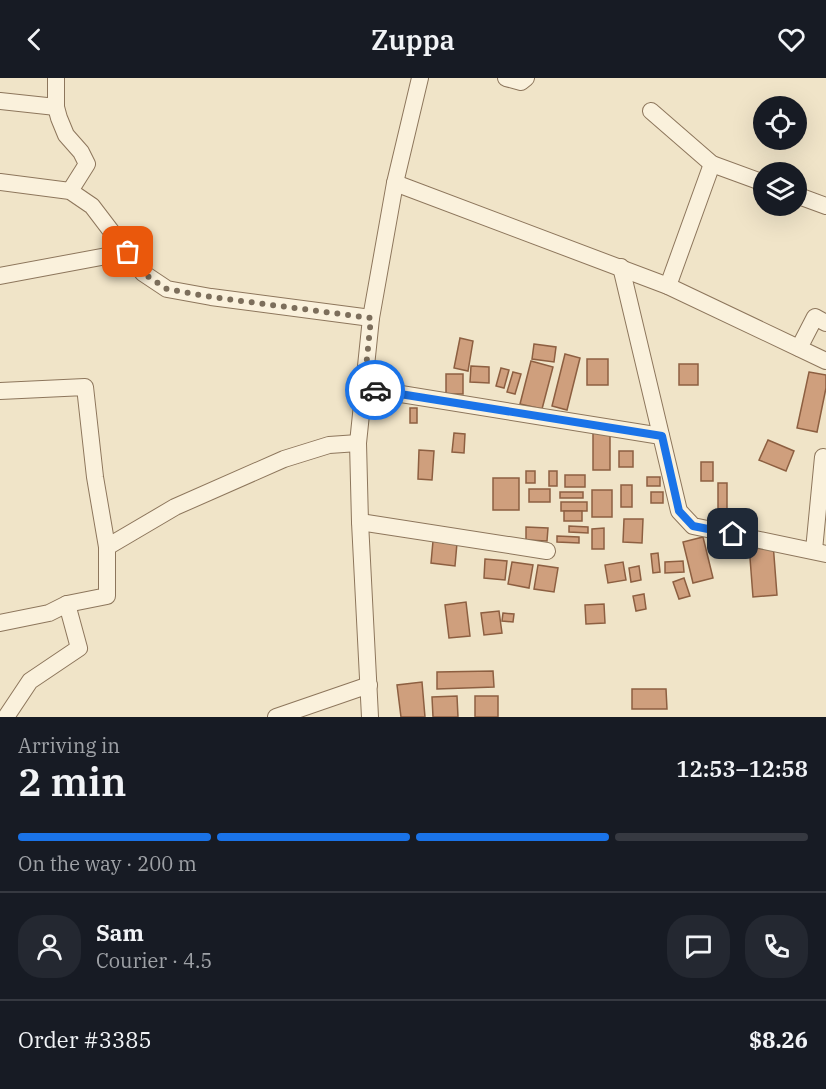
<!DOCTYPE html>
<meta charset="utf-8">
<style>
:root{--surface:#171b24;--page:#242831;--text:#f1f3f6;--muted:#9ea1a6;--line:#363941;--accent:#1a73e8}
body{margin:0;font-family:"IBM Plex Serif",serif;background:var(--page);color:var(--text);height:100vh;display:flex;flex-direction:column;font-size:22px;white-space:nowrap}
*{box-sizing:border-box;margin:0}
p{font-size:20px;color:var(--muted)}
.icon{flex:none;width:33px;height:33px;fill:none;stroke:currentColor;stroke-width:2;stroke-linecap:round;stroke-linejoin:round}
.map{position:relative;height:639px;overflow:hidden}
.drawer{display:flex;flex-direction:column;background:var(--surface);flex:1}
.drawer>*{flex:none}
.fabs{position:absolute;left:753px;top:18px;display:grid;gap:12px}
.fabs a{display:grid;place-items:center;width:54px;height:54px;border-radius:50%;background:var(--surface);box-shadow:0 6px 24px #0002;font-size:30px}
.pin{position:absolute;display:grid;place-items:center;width:51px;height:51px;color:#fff;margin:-26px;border-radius:12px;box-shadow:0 3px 9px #0006}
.courier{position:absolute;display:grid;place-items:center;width:60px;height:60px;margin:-30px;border:4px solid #1a73e8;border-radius:50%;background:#fff;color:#222;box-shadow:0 2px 8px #0007}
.head em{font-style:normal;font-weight:600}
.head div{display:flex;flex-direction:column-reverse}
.head{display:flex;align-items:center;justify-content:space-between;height:102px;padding:0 18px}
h1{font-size:39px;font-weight:600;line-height:45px}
.bar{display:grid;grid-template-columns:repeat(4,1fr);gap:9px 6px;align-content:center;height:72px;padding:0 18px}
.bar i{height:8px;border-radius:4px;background:var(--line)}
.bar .active{background:var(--accent)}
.bar p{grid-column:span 4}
.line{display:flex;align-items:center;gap:15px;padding:0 18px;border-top:2px solid var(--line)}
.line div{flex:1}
.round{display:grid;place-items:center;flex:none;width:63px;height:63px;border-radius:24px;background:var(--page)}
header{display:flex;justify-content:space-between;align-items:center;height:78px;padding:0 18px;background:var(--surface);font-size:27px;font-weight:600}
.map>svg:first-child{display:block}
.building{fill:#cf9f7d;stroke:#8d5f41;stroke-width:1.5}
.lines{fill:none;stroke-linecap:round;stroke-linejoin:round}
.minor-casing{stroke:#8d765c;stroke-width:18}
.minor{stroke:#faf1dc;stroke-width:16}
.done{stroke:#7c6e5b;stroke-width:6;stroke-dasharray:0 10.8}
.route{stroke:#1a73e8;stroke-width:8}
</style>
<header><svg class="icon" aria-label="back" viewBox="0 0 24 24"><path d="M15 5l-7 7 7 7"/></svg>Zuppa<svg class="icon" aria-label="heart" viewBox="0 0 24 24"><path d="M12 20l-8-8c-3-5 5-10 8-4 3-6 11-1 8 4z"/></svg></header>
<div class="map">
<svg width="826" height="639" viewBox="0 0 826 639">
<rect width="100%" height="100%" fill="#f0e4c8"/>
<g class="building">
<polygon points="460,260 473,263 468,293 454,290"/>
<polygon points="534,266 556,269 554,284 532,281"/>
<polygon points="565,276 580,280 567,332 552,328"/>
<rect x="587" y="281" width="21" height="26"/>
<polygon points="531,283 553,289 542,331 520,326"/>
<rect x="679" y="286" width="19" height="21"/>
<polygon points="471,288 489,289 489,305 470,304"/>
<polygon points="501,290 509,292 504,310 496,308"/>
<polygon points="513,294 521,296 515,316 507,314"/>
<polygon points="809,294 826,297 826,310 817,354 797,350"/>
<rect x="446" y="296" width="17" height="20"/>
<rect x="410" y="330" width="7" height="15"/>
<polygon points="454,355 465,356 464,375 452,374"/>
<rect x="593" y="355" width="17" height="37"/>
<polygon points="768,362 794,373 786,393 759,382"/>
<polygon points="419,372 434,373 432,402 418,401"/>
<rect x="619" y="373" width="14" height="16"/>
<rect x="701" y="384" width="12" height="19"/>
<rect x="526" y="393" width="9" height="12"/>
<rect x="549" y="393" width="8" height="15"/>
<rect x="565" y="397" width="20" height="12"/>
<rect x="647" y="399" width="13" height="9"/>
<rect x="493" y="400" width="26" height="32"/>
<rect x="718" y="405" width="9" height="40"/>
<rect x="621" y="407" width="11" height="22"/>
<rect x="529" y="411" width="21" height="13"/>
<rect x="592" y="412" width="20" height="27"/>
<rect x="560" y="414" width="23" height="6"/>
<rect x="651" y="414" width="12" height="11"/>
<rect x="561" y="424" width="26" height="9"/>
<rect x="564" y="433" width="18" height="10"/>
<polygon points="624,441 643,441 642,465 623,464"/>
<polygon points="569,448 588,449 588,455 569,454"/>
<polygon points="526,449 548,450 547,463 526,462"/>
<polygon points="604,450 604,471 592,471 592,451"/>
<polygon points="557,458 579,459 579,465 557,464"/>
<polygon points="703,459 713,500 693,505 683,464"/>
<polygon points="433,463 457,465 455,488 431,485"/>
<polygon points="773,465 777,517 753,519 749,467"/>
<polygon points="658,475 660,494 653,495 651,476"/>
<polygon points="485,481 507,483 505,502 484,500"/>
<polygon points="683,483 684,494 665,495 665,484"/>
<polygon points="512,484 533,487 529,510 508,506"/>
<polygon points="623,484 626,502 608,505 605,487"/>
<polygon points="538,487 558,490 554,514 534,511"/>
<polygon points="639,488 641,502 631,504 629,490"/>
<polygon points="684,500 690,518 679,521 673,504"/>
<polygon points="644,516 646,531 636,533 633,518"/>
<polygon points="466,524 470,558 449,560 445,527"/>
<polygon points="604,526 605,545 586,546 585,527"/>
<polygon points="499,533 502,555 484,557 481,535"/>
<polygon points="503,535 514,536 513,544 502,543"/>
<polygon points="493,593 494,609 437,611 437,594"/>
<polygon points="422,604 425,639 401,639 397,607"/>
<polygon points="632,611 666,611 667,631 632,631"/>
<polygon points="457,618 458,639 433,639 432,619"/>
<rect x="475" y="618" width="23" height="21"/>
</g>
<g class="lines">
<g class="minor-casing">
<g id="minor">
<polyline points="56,0 56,29 59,40 66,57 81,74 87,86 70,113"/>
<polyline points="506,0 521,4 526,0"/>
<polyline points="0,23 56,29"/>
<polyline points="651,33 712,86 764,105"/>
<polyline points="0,104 70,113 92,128 143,195 167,211 211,219 371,240"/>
<polyline points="395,105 668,208 826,283"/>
<polyline points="796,117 826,128"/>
<polyline points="621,189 679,433 693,448 826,476"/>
<polyline points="0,198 128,174"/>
<polyline points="668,208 712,86"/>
<polyline points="799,270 815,239 826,245"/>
<polyline points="364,310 661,358"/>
<polyline points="0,313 85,309 95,399 107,469 107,518 67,526 49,535 0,545"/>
<polyline points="360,444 547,473"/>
<polyline points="107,469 175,429 284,381 329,367 358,365"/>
<polyline points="814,472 823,379"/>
<polyline points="6,639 30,603 79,570 67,526"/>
<polyline points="276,639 369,607"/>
<polyline points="370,639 360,444 358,365 371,240 395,105 420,0"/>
</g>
</g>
<use href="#minor" class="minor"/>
</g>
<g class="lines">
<polyline class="done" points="128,174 143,195 167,211 211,219 371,240 364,310 375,312"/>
<polyline class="route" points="375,312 662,358 679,433 693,448 733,456"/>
</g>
</svg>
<div class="fabs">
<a><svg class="icon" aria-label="locate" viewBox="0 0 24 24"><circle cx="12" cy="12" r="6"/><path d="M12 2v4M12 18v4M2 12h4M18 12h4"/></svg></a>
<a><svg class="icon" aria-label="layers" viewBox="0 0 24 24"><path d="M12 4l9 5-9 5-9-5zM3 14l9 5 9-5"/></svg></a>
</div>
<div class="pin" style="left:128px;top:174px;background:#ea580c"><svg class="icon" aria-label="bag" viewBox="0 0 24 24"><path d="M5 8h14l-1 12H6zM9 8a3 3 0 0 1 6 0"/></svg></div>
<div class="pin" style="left:733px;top:456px;background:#1f2937"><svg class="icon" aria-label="home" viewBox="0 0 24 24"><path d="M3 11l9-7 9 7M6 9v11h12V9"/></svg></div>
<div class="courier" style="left:375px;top:312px"><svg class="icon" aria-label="car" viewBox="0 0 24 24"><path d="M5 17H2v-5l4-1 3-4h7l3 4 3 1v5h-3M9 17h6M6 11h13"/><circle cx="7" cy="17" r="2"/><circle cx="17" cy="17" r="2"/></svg></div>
</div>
<section class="drawer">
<div class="head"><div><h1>2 min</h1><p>Arriving in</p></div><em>12:53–12:58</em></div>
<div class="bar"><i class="active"></i><i class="active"></i><i class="active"></i><i></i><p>On the way · 200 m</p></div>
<div class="line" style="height:108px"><a class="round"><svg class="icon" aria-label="person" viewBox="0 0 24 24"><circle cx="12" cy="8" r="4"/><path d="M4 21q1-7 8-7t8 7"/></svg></a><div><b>Sam</b><p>Courier · 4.5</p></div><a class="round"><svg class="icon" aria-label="chat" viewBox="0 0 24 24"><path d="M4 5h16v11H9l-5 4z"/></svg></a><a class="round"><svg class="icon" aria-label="phone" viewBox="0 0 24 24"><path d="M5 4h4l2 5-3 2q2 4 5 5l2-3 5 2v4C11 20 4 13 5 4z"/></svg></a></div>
<div class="line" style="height:78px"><div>Order #3385</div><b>$8.26</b></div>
</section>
